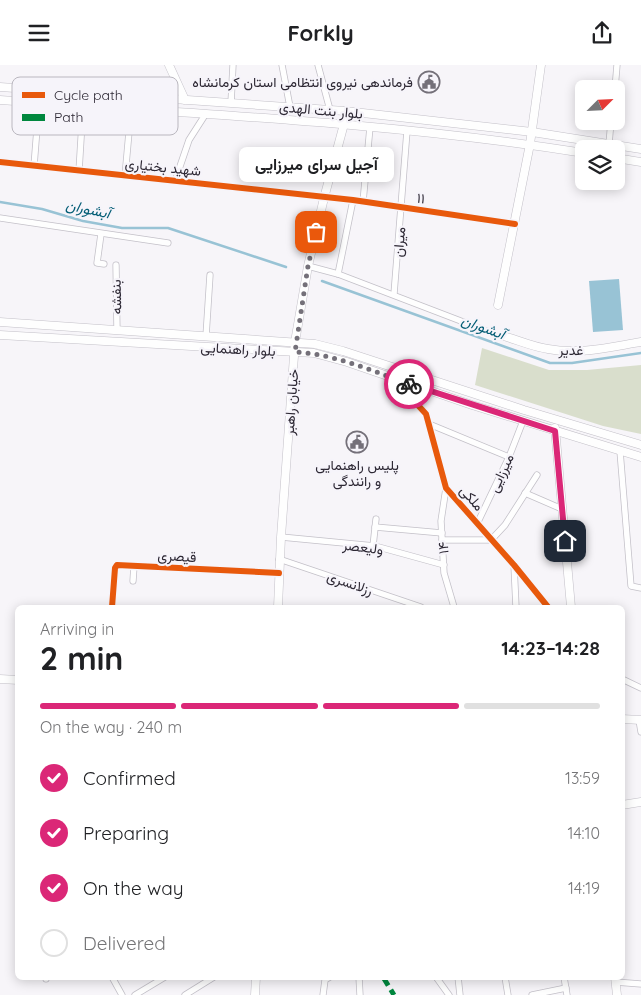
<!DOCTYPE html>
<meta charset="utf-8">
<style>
:root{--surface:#fff;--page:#f6f6f6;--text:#202124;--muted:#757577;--line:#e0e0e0;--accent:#db2777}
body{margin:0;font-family:Quicksand,Vazirmatn,sans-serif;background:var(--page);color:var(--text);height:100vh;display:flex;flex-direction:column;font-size:19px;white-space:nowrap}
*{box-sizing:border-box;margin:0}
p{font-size:16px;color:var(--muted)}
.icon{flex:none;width:28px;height:28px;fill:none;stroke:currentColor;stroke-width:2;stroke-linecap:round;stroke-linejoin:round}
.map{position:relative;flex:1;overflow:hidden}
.details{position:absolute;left:15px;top:540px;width:610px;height:375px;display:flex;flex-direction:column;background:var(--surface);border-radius:8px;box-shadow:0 2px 12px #0003}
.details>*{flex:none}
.needle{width:32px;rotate:66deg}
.controls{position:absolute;left:575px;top:15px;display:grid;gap:10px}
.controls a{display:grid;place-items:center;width:50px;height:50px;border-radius:8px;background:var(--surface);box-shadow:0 2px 12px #0003;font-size:25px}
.pin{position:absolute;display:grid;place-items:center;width:42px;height:42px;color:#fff;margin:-21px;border-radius:10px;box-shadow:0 2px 8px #0006}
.courier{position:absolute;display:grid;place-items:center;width:50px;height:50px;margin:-25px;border:4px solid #db2777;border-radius:50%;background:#fff;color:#222;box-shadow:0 1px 6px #0007}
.bubble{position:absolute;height:35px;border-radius:8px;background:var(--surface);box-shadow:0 2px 12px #0003;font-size:16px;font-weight:700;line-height:35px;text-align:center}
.overview em{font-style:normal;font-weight:700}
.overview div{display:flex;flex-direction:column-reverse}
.overview{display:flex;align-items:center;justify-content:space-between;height:85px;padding:0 25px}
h1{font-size:32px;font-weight:700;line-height:38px}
.bar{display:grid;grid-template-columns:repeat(4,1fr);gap:8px 5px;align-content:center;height:60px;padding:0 25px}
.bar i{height:6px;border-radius:4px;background:var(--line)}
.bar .selected{background:var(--accent)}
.bar p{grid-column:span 4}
ol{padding:0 25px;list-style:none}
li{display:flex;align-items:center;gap:15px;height:55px}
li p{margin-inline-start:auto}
li .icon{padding:5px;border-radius:50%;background:var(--accent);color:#fff;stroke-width:4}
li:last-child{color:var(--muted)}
li i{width:28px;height:28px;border:2px solid var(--line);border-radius:50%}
header{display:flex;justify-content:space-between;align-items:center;height:65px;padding:0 25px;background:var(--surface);font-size:22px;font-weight:700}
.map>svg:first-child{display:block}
.green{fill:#d9decc}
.water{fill:#98c3d5}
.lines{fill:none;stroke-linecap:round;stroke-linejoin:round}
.stream{stroke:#98c3d5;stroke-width:2.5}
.street-casing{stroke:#c3c0c8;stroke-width:7}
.secondary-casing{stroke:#c3c0c8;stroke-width:9}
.street{stroke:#fefefe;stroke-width:5.5}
.secondary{stroke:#fefefe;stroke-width:8}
.quiet{stroke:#00873e;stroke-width:5;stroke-dasharray:10 5;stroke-linecap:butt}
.cycleway-casing{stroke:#f6f4fa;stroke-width:9}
.cycleway{stroke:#e8590c;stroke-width:6}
.done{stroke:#747079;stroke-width:5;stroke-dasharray:0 9}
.route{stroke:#db2777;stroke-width:6}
.labels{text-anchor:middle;stroke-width:4.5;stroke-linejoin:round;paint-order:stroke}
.poi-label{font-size:14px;fill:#2d2834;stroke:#f6f4fa;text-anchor:end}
.street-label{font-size:14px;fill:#2d2834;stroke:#f6f4fa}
.water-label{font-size:15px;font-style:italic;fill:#035d75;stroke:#f6f4fa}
.key{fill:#f6f4fa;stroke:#bab7bf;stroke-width:1}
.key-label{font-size:14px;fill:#2d2834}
</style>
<header><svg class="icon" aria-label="menu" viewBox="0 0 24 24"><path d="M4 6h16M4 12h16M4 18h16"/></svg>Forkly<svg class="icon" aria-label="share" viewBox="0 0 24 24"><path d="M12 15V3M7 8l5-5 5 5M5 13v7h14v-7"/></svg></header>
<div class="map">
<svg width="641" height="930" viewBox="0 0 641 930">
<rect width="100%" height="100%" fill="#f7f5f9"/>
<polygon class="green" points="482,283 549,305 587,305 641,300 641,369 603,361 475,320"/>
<polygon class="water" points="619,214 623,265 593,267 589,216"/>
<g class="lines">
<g class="stream">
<polyline points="0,137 42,144 83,156 122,163 168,163 286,202"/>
<polyline points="322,216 550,298 572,298 641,288"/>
</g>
<g class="street-casing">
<g id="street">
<polyline points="282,0 290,42"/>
<polyline points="318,0 330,45"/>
<polyline points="615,24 617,0"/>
<polyline points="231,38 233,0"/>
<polyline points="609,79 611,56"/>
<polyline points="0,97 353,135 515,159"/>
<polyline points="34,101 39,38"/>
<polyline points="79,106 83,41"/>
<polyline points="125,111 131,45"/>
<polyline points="175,116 189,75 205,50"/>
<polyline points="363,137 370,62"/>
<polyline points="0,153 168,178"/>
<polyline points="101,169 97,198 104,199"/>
<polyline points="116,200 117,265"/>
<polyline points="308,201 338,209 487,266"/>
<polyline points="338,209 353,135"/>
<polyline points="394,229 407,66"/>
<polyline points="206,271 210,210"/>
<polyline points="405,326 426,349 446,423 514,500 548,542"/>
<polyline points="429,359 509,392"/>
<polyline points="620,386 631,521 641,523"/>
<polyline points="446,423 441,456 444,508 454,542"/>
<polyline points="525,428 562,444"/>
<polyline points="477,459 509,392 523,356"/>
<polyline points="375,462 442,468"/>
<polyline points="281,472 375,481 444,500"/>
<polyline points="442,475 491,475 505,460 537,410"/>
<polyline points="373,481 376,454"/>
<polyline points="279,494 421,542"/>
<polyline points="514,500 516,542"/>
<polyline points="133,516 134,501"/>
<polyline points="112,542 115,503 117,500 279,508"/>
<polyline points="622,614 641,623"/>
<polyline points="639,655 641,667"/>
<polyline points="112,912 122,930"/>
<polyline points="359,912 360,930"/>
<polyline points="436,912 449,930"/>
<polyline points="458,912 460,930"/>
<polyline points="505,912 508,930"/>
<polyline points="564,912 567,930"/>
<polyline points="46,914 46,912"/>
<polyline points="615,917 641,919"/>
<polyline points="135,930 165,912"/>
<polyline points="185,930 214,912"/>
<polyline points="323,930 325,915 330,912"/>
<polyline points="532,930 566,923"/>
</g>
</g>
<g class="secondary-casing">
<g id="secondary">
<polyline points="169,0 185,35"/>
<polyline points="0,22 345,46 532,67 641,84"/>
<path d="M0 35C195 49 391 57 584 88"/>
<polyline points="616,93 641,97"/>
<polyline points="498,240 530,79 541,0"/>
<polyline points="0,257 315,279 343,286 524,345 641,380"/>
<polyline points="0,270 314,288 347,297 472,340 641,392"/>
<path d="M503 271C518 275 533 282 548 284 579 290 610 282 641 277"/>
<polyline points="555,363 571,542"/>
<polyline points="278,542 281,472 295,277 308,201 324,133 344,59 345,46"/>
<polyline points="0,614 18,615"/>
<polyline points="622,654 641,655"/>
<polyline points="622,740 641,737"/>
<polyline points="615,912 617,930"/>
<polyline points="255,930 256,912"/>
</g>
</g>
<use href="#street" class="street"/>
<use href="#secondary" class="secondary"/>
<g class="quiet">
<polyline points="394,314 405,326"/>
<polyline points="383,912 394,930"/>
</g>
<g class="cycleway-casing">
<g id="cycleway">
<polyline points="0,97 353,135 515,159"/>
<polyline points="405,326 426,349 446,423 514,500 548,542"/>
<polyline points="112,542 115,503 117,500 279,508"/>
</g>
</g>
<use href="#cycleway" class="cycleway"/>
</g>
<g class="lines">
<path class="done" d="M316 167 308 201 295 287C335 289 372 306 409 319"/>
<polyline class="route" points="409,319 555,366 565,476"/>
</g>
<defs>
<g id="civic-ring" transform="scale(1.125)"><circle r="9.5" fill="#f6f4fa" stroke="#747079" stroke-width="1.5"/><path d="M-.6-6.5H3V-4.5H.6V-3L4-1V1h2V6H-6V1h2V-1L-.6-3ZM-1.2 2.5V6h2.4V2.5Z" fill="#747079"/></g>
</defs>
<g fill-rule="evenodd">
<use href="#civic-ring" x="429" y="17"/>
<use href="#civic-ring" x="357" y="377"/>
</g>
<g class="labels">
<g class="poi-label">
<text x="413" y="22">فرماندهی نیروی انتظامی استان کرمانشاه</text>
<text x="357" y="405" text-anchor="middle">پلیس راهنمایی<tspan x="357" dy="16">و رانندگی</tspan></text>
</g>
<g class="street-label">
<text transform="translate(321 45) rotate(5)" y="5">بلوار بنت الهدی</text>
<text transform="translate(163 102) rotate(6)" y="5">شهید بختیاری</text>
<text transform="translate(421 133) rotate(8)" y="5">۱۱</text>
<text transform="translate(399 177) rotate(-85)" y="5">میران</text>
<text transform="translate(116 232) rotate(-91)" y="5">بنفشه</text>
<text transform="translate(238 284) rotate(3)" y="5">بلوار راهنمایی</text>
<text transform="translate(571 285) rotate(1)" y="5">غدیر</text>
<text transform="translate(291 337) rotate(-86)" y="5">خیابان راهبر</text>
<text transform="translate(501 408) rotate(-65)" y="5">میرزایی</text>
<text transform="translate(472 433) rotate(49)" y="5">ملکی</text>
<text transform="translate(363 482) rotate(7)" y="5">ولیعصر</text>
<text transform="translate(443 483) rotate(-94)" y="5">۱۴</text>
<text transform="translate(177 491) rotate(3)" y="5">قیصری</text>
<text transform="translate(350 518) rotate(19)" y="5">رزلانسری</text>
</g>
<g class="water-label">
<text transform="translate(88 144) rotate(12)" y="5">آبشوران</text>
<text transform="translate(483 262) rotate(20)" y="5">آبشوران</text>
</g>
</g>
<rect x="12" y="12" width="166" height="58" rx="8" class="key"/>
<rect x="22" y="27" width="23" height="6" fill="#e8590c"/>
<rect x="22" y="49" width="23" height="7" fill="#00873e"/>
<g class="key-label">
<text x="54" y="35">Cycle path</text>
<text x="54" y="57">Path</text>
</g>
</svg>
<div class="controls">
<a><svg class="needle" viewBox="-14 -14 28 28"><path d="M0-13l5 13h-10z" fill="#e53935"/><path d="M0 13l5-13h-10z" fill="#757577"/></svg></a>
<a><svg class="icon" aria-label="layers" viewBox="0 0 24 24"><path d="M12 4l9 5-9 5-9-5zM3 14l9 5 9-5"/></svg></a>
</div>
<div class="pin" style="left:316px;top:167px;background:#ea580c"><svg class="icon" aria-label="bag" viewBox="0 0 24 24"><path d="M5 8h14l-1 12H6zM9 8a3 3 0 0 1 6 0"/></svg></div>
<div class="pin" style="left:565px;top:476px;background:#1f2937"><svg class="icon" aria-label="home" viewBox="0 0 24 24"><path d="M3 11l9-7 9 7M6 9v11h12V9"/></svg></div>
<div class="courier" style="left:409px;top:319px"><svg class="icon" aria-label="bike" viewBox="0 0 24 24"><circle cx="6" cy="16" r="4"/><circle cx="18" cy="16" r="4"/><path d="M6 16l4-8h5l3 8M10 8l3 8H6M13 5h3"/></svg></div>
<div class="bubble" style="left:239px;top:82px;width:155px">آجیل سرای میرزایی</div>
<section class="details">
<div class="overview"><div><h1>2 min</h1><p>Arriving in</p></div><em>14:23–14:28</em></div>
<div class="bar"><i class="selected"></i><i class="selected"></i><i class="selected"></i><i></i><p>On the way · 240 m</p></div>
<ol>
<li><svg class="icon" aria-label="check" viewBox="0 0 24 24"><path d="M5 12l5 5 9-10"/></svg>Confirmed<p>13:59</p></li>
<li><svg class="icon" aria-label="check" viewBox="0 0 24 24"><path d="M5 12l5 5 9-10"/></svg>Preparing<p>14:10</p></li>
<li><svg class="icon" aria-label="check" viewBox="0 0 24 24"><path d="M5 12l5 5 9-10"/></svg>On the way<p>14:19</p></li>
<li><i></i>Delivered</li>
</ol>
</section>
</div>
